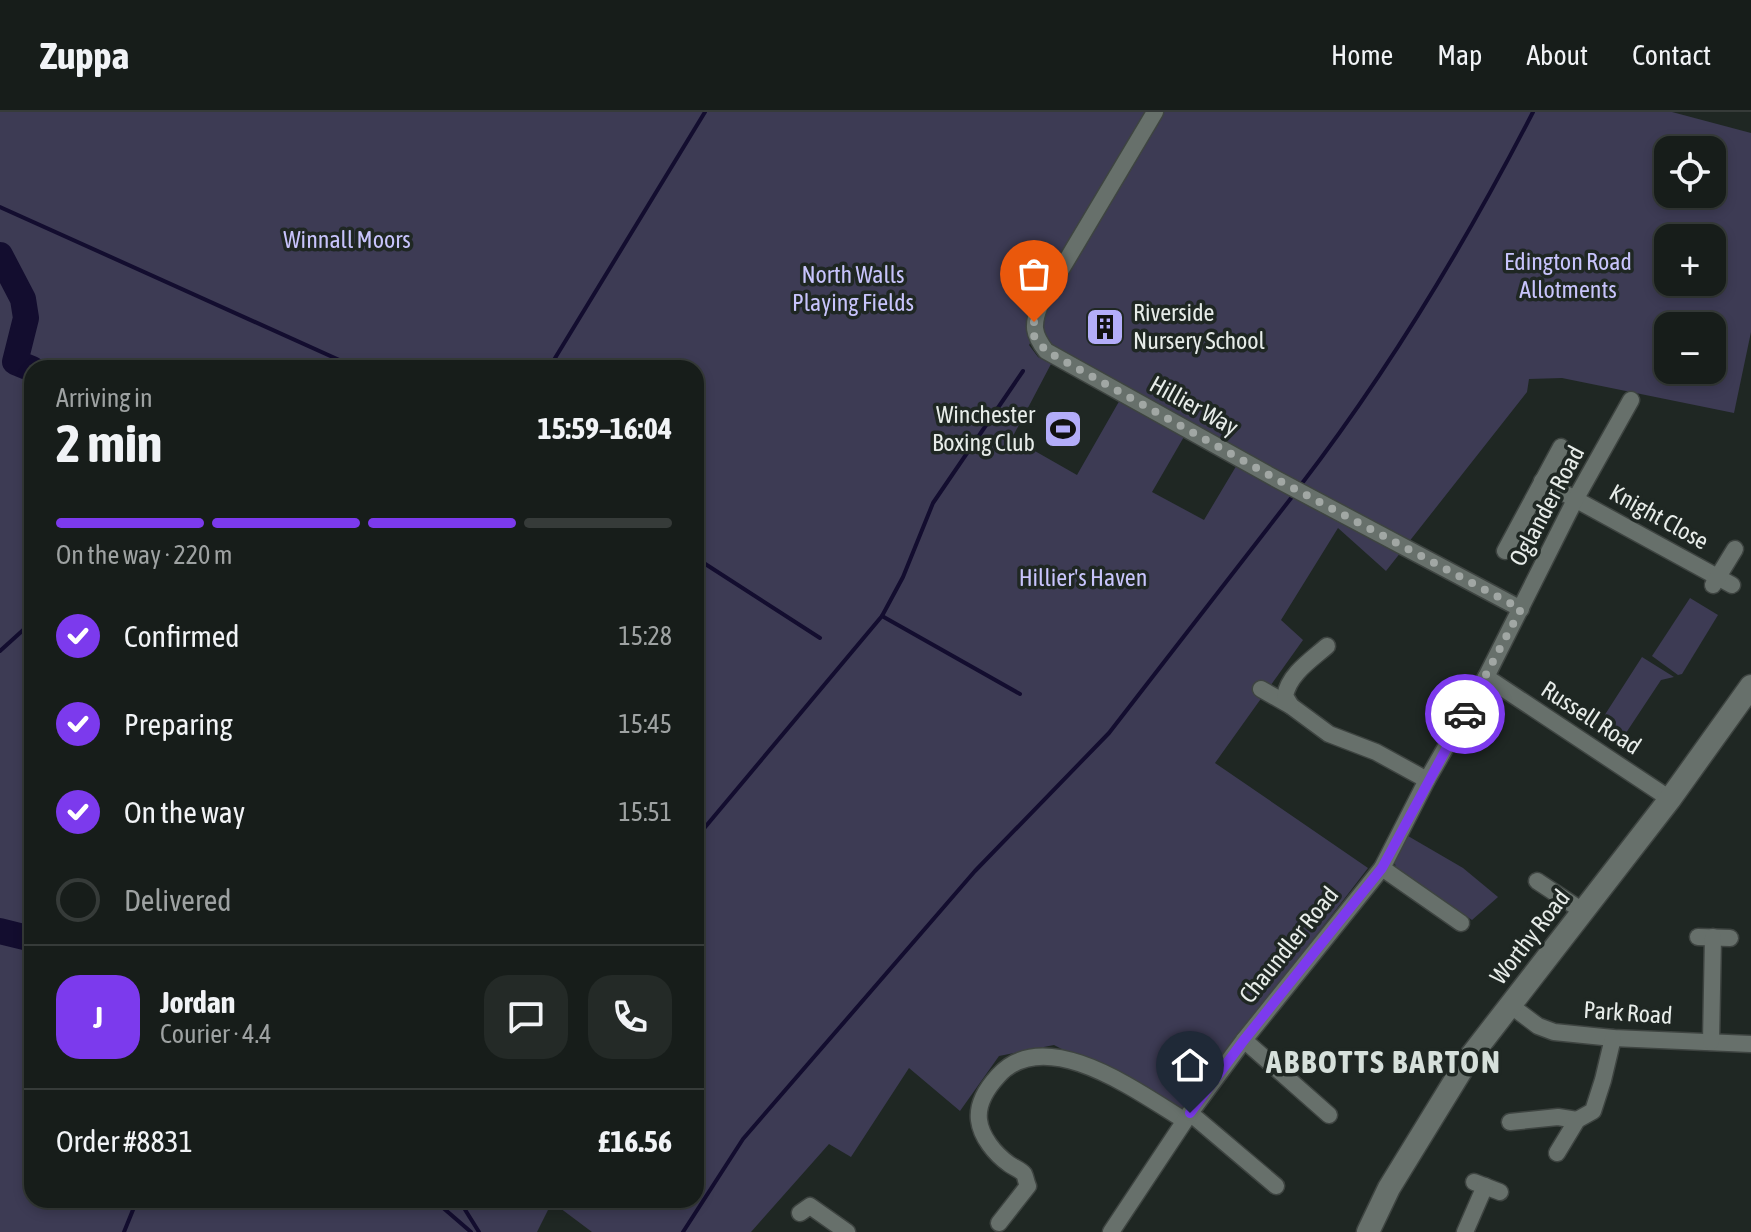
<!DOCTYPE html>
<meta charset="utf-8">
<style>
:root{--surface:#171d1a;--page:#242a27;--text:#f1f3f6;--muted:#9ea2a2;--line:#363b39;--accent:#7c3aed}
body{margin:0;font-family:"Asap Condensed",sans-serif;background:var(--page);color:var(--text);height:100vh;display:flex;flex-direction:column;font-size:30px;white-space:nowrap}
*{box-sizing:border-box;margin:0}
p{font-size:26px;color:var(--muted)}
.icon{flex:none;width:44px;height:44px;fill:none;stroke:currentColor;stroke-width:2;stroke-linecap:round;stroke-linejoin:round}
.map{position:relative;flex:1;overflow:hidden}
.details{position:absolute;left:24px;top:248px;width:680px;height:848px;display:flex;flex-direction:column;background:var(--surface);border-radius:24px;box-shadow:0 4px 12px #0003,0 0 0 2px var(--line)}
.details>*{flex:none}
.fabs{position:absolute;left:1654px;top:24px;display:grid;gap:16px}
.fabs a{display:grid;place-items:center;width:72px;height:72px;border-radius:16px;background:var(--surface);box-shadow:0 4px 12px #0003,0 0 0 2px var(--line);font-size:40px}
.pin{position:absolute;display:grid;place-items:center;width:68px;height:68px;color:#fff;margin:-82px -34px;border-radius:50% 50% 50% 0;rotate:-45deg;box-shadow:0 0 8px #0007}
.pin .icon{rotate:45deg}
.courier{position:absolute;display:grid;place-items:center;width:80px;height:80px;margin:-40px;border:6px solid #7c3aed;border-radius:50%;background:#fff;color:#222;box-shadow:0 2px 10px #0007}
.headline em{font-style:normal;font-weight:700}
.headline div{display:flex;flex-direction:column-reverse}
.headline{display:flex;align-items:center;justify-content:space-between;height:136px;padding:0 32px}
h1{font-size:52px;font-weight:700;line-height:60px}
.bar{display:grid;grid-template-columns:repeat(4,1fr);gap:12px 8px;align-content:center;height:96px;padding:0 32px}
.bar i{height:10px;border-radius:6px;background:var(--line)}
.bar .current{background:var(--accent)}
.bar p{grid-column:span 4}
.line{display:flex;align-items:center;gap:20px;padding:0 32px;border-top:2px solid var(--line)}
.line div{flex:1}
.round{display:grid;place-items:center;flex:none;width:84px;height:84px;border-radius:24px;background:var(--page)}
ol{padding:0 32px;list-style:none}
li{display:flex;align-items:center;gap:24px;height:88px}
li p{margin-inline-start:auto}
li .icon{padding:8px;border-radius:50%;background:var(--accent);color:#fff;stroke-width:4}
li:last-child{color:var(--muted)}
li i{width:44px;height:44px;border:4px solid var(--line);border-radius:50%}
header{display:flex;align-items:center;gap:48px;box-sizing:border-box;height:112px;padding:0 40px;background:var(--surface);border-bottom:2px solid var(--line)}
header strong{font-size:38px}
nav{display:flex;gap:44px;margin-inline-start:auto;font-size:28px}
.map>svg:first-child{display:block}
.green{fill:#3d3b54;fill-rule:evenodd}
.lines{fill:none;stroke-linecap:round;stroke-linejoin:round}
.stream{stroke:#130d2f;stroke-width:4}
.river{stroke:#130d2f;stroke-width:26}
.street-casing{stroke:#3e4441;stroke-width:19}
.secondary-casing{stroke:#3e4441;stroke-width:25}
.street{stroke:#67706b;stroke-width:16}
.secondary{stroke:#67706b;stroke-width:22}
.done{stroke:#a1a7a4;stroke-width:8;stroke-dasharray:0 14.4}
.route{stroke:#7c3aed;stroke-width:10}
.labels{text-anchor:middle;stroke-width:7;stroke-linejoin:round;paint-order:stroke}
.park-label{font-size:24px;fill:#c8c4fc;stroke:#1f2723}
.poi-label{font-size:24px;fill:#e7ece9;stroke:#1f2723;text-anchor:start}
.street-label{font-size:24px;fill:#e7ece9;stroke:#1f2723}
.district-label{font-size:32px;font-weight:bold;letter-spacing:2px;fill:#d6e0db;stroke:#1f2723}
</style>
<header>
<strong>Zuppa</strong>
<nav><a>Home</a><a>Map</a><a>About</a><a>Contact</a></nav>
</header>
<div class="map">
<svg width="1751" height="1120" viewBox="0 0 1751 1120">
<rect width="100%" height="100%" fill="#1f2723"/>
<g class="green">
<path d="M0 0H1672L1751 21V220L1734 301 1562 266 1529 267 1527 280 1386 459 1338 416 1281 508 1303 528 1215 651 1368 756 1181 999 1054 933 999 944 960 999 909 956 851 1045 829 1032 751 1120H592L552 1090 537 1120H0ZM1668 38H1712V82H1668ZM1668 126H1712V170H1668ZM1668 214H1712V258H1668ZM1034 225 1278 369 1270 374 1238 351 1204 408 1152 380 1185 323 1121 286 1077 363 1012 326 1051 252 1038 245 1029 233ZM32 256H696V1088H32Z"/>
<polygon points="1690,486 1718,503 1682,562 1678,563 1652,544"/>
<polygon points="1642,545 1674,565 1661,568 1618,633 1597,615"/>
<polygon points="1408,724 1463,756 1498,785 1472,808 1396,758 1394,745"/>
</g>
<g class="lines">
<g class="stream">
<polyline points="0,95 357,256"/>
<polyline points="549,256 705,0"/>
<path d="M1300 374C1390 257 1466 130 1533 0"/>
<polyline points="696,446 820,526"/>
<polyline points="882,504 1020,582"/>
<polyline points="0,539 32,510"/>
<polyline points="696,726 882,504 903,465 933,391 1023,259"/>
<polyline points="434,1088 471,1120"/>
<polyline points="459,1088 479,1120"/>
<polyline points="124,1120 137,1088"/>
<polyline points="683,1120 743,1027 975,759 1109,621 1295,381"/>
</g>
<g class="river">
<polyline points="0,143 23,187 26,206 15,250 32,257"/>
<polyline points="0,819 32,827"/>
</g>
<g class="street-casing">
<g id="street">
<path d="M1155 0 1040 193C1032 213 1033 222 1046 239L1278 368 1521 497"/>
<polyline points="1542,369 1732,473"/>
<polyline points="1505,439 1561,335"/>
<polyline points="1713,473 1735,437"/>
<polyline points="1486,565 1670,687"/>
<polyline points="1261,577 1291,594 1329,622 1376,640 1427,668"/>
<path d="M1291 594 1285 584C1289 562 1311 548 1327 534"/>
<polyline points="1382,756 1461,811"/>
<polyline points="1537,769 1584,800"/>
<polyline points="1698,825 1730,826"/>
<polyline points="1510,893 1538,914 1554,920 1613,926 1751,932"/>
<polyline points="1244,928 1329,1003"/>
<polyline points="1711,930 1713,825"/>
<polyline points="1190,1001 1276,1074"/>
<polyline points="1510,1010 1558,1005 1577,1008"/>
<polyline points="1557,1041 1577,1008 1593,999 1603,968 1613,926"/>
<polyline points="1474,1070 1500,1080"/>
<polyline points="800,1101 810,1094 847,1120"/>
<path d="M999 1111 1028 1074C1026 1070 1026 1066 1024 1062 1021 1058 1013 1055 1009 1052 995 1042 981 1025 979 1008 977 991 987 976 998 964 1045 911 1138 980 1184 1008"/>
<polyline points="1111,1120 1190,1001 1244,928 1382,756 1427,668 1486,565 1576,386 1631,288"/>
<polyline points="1465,1120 1485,1074"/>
</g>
</g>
<g class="secondary-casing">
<polyline id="secondary" points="1368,1120 1389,1076 1467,949 1670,687 1751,574"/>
</g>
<use href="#street" class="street"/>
<use href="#secondary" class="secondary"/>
</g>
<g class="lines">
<polyline class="done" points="1034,210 1034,224 1046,239 1278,368 1521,497 1465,602"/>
<polyline class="route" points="1190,1001 1244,928 1382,756 1465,602"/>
</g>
<defs>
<g id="building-square" transform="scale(2)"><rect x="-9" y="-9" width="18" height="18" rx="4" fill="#b3adf9" stroke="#1f2723"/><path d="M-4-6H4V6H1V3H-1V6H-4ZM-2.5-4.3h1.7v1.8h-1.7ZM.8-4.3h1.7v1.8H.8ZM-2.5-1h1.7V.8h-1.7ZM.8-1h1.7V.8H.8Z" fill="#111"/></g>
<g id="stadium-square" transform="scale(2)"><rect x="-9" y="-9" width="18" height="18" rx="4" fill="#b3adf9" stroke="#1f2723"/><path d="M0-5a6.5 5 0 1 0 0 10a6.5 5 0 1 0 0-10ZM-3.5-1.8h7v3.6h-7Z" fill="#111"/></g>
</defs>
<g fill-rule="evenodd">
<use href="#building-square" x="1105" y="215"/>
<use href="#stadium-square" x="1063" y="317"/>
</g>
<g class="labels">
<g class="park-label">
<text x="347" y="136">Winnall Moors</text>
<text x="1568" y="158">Edington Road<tspan x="1568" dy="28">Allotments</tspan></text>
<text x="853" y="171">North Walls<tspan x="853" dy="28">Playing Fields</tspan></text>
<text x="1083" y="474">Hillier's Haven</text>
</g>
<g class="poi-label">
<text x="1133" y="209">Riverside<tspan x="1133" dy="28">Nursery School</tspan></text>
<text x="1035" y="311" text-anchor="end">Winchester<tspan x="1035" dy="28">Boxing Club</tspan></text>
</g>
<g class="street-label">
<text transform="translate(1194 294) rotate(29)" y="8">Hillier Way</text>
<text transform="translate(1547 394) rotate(-62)" y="8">Oglander Road</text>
<text transform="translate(1659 405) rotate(29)" y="8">Knight Close</text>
<text transform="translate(1591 606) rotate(33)" y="8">Russell Road</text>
<text transform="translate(1530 825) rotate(-52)" y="8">Worthy Road</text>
<text transform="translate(1289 833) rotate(-51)" y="8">Chaundler Road</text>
<text transform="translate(1628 901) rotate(4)" y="8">Park Road</text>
</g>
<g class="district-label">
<text x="1384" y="961">ABBOTTS BARTON</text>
</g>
</g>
</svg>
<div class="fabs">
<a><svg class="icon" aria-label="locate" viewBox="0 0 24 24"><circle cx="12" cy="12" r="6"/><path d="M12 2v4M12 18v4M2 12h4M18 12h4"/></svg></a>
<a>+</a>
<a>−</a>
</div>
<div class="pin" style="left:1034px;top:210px;background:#ea580c"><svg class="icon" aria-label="bag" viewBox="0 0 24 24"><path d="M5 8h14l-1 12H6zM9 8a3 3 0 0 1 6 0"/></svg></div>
<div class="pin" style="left:1190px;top:1001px;background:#1f2937"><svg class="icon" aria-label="home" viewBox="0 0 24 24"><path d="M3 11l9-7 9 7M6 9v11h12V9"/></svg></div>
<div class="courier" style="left:1465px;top:602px"><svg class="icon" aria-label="car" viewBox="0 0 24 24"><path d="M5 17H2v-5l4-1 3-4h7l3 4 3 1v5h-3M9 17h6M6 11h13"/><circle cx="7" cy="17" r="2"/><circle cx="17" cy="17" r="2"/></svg></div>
<section class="details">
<div class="headline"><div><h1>2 min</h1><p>Arriving in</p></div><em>15:59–16:04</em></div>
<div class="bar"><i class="current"></i><i class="current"></i><i class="current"></i><i></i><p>On the way · 220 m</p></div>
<ol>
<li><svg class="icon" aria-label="check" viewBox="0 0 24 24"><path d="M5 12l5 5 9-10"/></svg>Confirmed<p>15:28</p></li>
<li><svg class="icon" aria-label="check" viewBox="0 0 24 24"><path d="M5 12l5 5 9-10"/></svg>Preparing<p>15:45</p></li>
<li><svg class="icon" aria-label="check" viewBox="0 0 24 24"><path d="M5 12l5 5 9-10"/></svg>On the way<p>15:51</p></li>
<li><i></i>Delivered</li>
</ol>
<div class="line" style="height:144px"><b class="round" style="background:var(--accent);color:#fff">J</b><div><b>Jordan</b><p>Courier · 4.4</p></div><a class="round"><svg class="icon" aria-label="chat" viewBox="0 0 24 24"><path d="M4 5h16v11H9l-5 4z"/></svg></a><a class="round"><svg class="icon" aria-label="phone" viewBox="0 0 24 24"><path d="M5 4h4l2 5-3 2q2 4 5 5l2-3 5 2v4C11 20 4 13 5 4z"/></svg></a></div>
<div class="line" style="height:104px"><div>Order #8831</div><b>£16.56</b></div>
</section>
</div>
